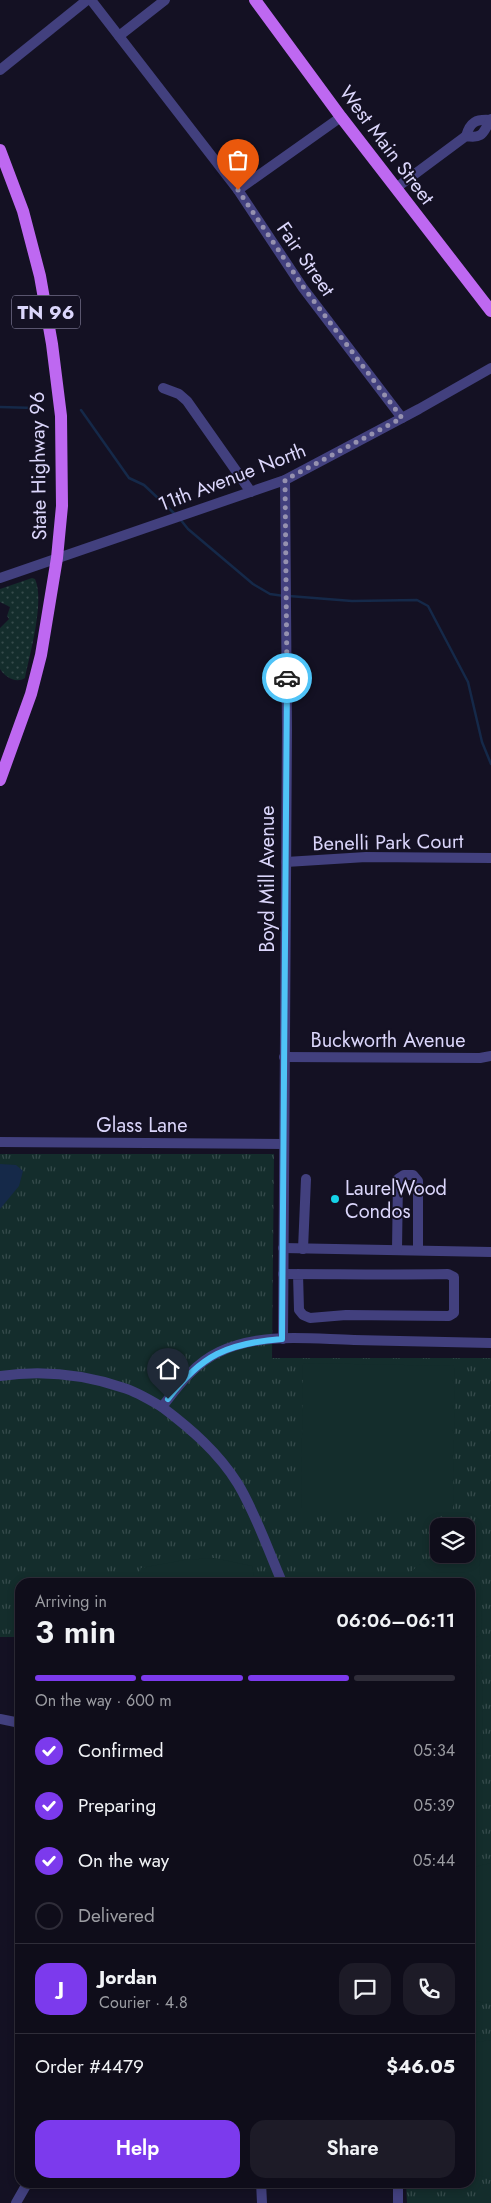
<!DOCTYPE html>
<meta charset="utf-8">
<style>
:root{--surface:#0f0d1a;--page:#1d1b27;--text:#f1f3f6;--muted:#9b9ca2;--line:#2f2d39;--accent:#7c3aed}
body{margin:0;font-family:Jost,sans-serif;background:var(--page);color:var(--text);height:100vh;display:flex;flex-direction:column;font-size:19px;white-space:nowrap}
*{box-sizing:border-box;margin:0}
p{font-size:16px;color:var(--muted)}
.icon{flex:none;width:28px;height:28px;fill:none;stroke:currentColor;stroke-width:2;stroke-linecap:round;stroke-linejoin:round}
.map{position:relative;flex:1;overflow:hidden}
.side{position:absolute;left:15px;top:1578px;width:460px;height:610px;display:flex;flex-direction:column;background:var(--surface);border-radius:15px;box-shadow:0 2px 8px #0003,0 0 0 1px var(--line)}
.side>*{flex:none}
.buttons{position:absolute;left:430px;top:1518px;display:grid;gap:10px}
.buttons a{display:grid;place-items:center;width:45px;height:45px;border-radius:10px;background:var(--surface);box-shadow:0 2px 8px #0003,0 0 0 1px var(--line);font-size:25px}
.pin{position:absolute;display:grid;place-items:center;width:42px;height:42px;color:#fff;margin:-51px -21px;border-radius:50% 50% 50% 0;rotate:-45deg;box-shadow:0 0 5px #0007}
.pin .icon{rotate:45deg}
.courier{position:absolute;display:grid;place-items:center;width:50px;height:50px;margin:-25px;border:4px solid #4fc3f7;border-radius:50%;background:#fff;color:#222;box-shadow:0 1px 6px #0007}
.headline em{font-style:normal;font-weight:600}
.headline div{display:flex;flex-direction:column-reverse}
.headline{display:flex;align-items:center;justify-content:space-between;height:85px;padding:0 20px}
h1{font-size:32px;font-weight:600;line-height:38px}
.bar{display:grid;grid-template-columns:repeat(4,1fr);gap:8px 5px;align-content:center;height:60px;padding:0 20px}
.bar i{height:6px;border-radius:4px;background:var(--line)}
.bar .active{background:var(--accent)}
.bar p{grid-column:span 4}
.line{display:flex;align-items:center;gap:12px;padding:0 20px;border-top:1px solid var(--line)}
.line div{flex:1}
.round{display:grid;place-items:center;flex:none;width:52px;height:52px;border-radius:15px;background:var(--page)}
ol{padding:0 20px;list-style:none}
li{display:flex;align-items:center;gap:15px;height:55px}
li p{margin-inline-start:auto}
li .icon{padding:5px;border-radius:50%;background:var(--accent);color:#fff;stroke-width:4}
li:last-child{color:var(--muted)}
li i{width:28px;height:28px;border:2px solid var(--line);border-radius:50%}
.action{display:flex;gap:10px;margin-top:auto;padding:10px 20px}
.action a{flex:1;height:58px;border-radius:15px;background:var(--accent);color:#fff;font-size:20px;font-weight:600;line-height:58px;text-align:center}
.action a+a{background:var(--page);color:var(--text)}
.map>svg:first-child{display:block}
.grass{fill:url(#grass-dots)}
.park{fill:url(#park-tufts);fill-rule:evenodd}
.pitch{fill:#142d2c}
.water{fill:#152949}
.lines{fill:none;stroke-linecap:round;stroke-linejoin:round}
.stream{stroke:#152949;stroke-width:2.5}
.minor{stroke:#42407e;stroke-width:10}
.major{stroke:#be68f1;stroke-width:12}
.done{stroke:#9591af;stroke-width:5;stroke-dasharray:0 9}
.route{stroke:#4fc3f7;stroke-width:6}
.poi-dot{fill:#15d3e8;stroke:#141123;stroke-width:2}
.labels{text-anchor:middle;stroke-width:4;stroke-linejoin:round;paint-order:stroke}
.shield{fill:#141123;stroke:#9f9bba;stroke-width:1}
.shield-label{font-size:19px;font-weight:bold;fill:#dbd6fb}
.street-label{font-size:20px;fill:#dbd6fb;stroke:#141123}
.poi-label{font-size:20px;fill:#dbd6fb;stroke:#141123;text-anchor:start}
</style>
<div class="map">
<svg width="491" height="2203" viewBox="0 0 491 2203">
<defs>
<pattern id="grass-dots" width="8" height="8" patternUnits="userSpaceOnUse" patternTransform="scale(1.25)"><rect width="8" height="8" fill="#142d2c"/><path d="M2 2h.1M6 6h.1" fill="none" stroke="#364b4c" stroke-width="1.8" stroke-linecap="round"/></pattern>
<pattern id="park-tufts" width="24" height="20" patternUnits="userSpaceOnUse" patternTransform="scale(1.25)"><rect width="24" height="20" fill="#142d2c"/><path d="M3 7l-1-3M5 7V3M7 7l1-3M15 17l-1-3M17 17v-4M19 17l1-3" fill="none" stroke="#364b4c"/></pattern>
</defs>
<rect width="100%" height="100%" fill="#141123"/>
<path class="grass" d="M32 578 35 579C45 601 30 653 25 678 16 684 5 677 0 669V628L9 619 7 616 10 607 0 602V589Z"/>
<path class="park" d="M0 1154H274L272 1358H491V2203H407L406 2183 470 2182V1582H20V1637H0ZM439 1526H466V1554H439Z"/>
<g class="pitch">
<polygon points="303,1363 455,1366 453,1510 301,1510"/>
<path d="M466 1549H479L482 1628 479 1636 471 1639 470 1582H401C423 1558 434 1554 466 1554Z"/>
<polygon points="214,1558 252,1566 255,1582 136,1582 141,1568 184,1560"/>
<polygon points="470,1663 479,1666 482,1674 483,1754 470,1753"/>
<polygon points="491,1863 491,2003 470,2001 470,1868"/>
<polygon points="491,2040 491,2180 470,2171 470,2043"/>
</g>
<polygon class="water" points="0,1164 16,1165 23,1171 19,1186 0,1209"/>
<g class="lines">
<g class="stream">
<polyline points="0,407 35,408"/>
<polyline points="81,410 129,478 144,485 176,515"/>
<polyline points="180,519 188,529 253,584 270,594 284,596"/>
<polyline points="289,596 352,601 417,600 428,606 468,682 482,742 491,764"/>
</g>
<g class="minor">
<polyline points="91,0 238,190 303,288 402,418"/>
<polyline points="119,36 165,0"/>
<polyline points="0,70 87,0"/>
<path d="M466 136C470 122 476 119 490 120"/>
<path d="M396 188 466 136C484 139 483 132 491 119"/>
<polyline points="238,190 341,117"/>
<polyline points="163,388 179,394 187,401 251,492"/>
<polyline points="0,578 285,480 419,409 491,368"/>
<polyline points="286,862 366,857 491,858"/>
<polyline points="284,1057 480,1058 491,1056"/>
<polyline points="0,1142 284,1144"/>
<polyline points="283,1248 491,1252"/>
<polyline points="303,1249 306,1179"/>
<polyline points="397,1250 398,1179 404,1175 413,1175 418,1181 418,1250"/>
<path d="M283 1274C338 1274 393 1275 448 1274L454 1277V1313L449 1316 346 1315 310 1318 303 1315 299 1310 298 1274"/>
<polyline points="283,1339 287,729 285,480"/>
<path d="M0 1376C42 1370 83 1374 124 1388 137 1392 150 1400 162 1407 179 1385 194 1364 219 1352 260 1332 310 1339 354 1340 400 1341 445 1342 491 1343"/>
<path d="M162 1407C191 1429 218 1452 238 1484 256 1514 268 1550 282 1582"/>
<polyline points="0,1719 20,1723"/>
<polyline points="261,2182 262,2203"/>
<polyline points="398,2182 398,2203"/>
<polyline points="16,2203 28,2182"/>
</g>
<g class="major">
<polyline points="255,0 341,117 491,311"/>
<polyline points="0,150 23,211 40,276 52,344 61,416 62,506 57,558 41,655 31,694 0,780"/>
</g>
</g>
<g class="lines">
<polyline class="done" points="238,190 304,288 402,418 285,480 287,678"/>
<path class="route" d="M168 1399C201 1355 228 1343 282 1339L287 678"/>
</g>
<circle class="poi-dot" cx="335" cy="1199" r="5"/>
<g class="labels">
<rect class="shield" x="12" y="295.5" width="68" height="33" rx="4"/>
<g class="shield-label">
<text x="46" y="319">TN 96</text>
</g>
<g class="street-label">
<text transform="translate(387 145) rotate(53)" y="7">West Main Street</text>
<text transform="translate(306 259) rotate(55)" y="7">Fair Street</text>
<text transform="translate(38 466) rotate(-91)" y="7">State Highway 96</text>
<text transform="translate(232 477) rotate(-21)" y="7">11th Avenue North</text>
<text transform="translate(388 842) rotate(-1)" y="7">Benelli Park Court</text>
<text transform="translate(267 879) rotate(-90)" y="7">Boyd Mill Avenue</text>
<text x="388" y="1047">Buckworth Avenue</text>
<text x="142" y="1132">Glass Lane</text>
</g>
<g class="poi-label">
<text x="345" y="1195">LaurelWood<tspan x="345" dy="23">Condos</tspan></text>
</g>
</g>
</svg>
<div class="buttons">
<a><svg class="icon" aria-label="layers" viewBox="0 0 24 24"><path d="M12 4l9 5-9 5-9-5zM3 14l9 5 9-5"/></svg></a>
</div>
<div class="pin" style="left:238px;top:190px;background:#ea580c"><svg class="icon" aria-label="bag" viewBox="0 0 24 24"><path d="M5 8h14l-1 12H6zM9 8a3 3 0 0 1 6 0"/></svg></div>
<div class="pin" style="left:168px;top:1399px;background:#1f2937"><svg class="icon" aria-label="home" viewBox="0 0 24 24"><path d="M3 11l9-7 9 7M6 9v11h12V9"/></svg></div>
<div class="courier" style="left:287px;top:678px"><svg class="icon" aria-label="car" viewBox="0 0 24 24"><path d="M5 17H2v-5l4-1 3-4h7l3 4 3 1v5h-3M9 17h6M6 11h13"/><circle cx="7" cy="17" r="2"/><circle cx="17" cy="17" r="2"/></svg></div>
<section class="side">
<div class="headline"><div><h1>3 min</h1><p>Arriving in</p></div><em>06:06–06:11</em></div>
<div class="bar"><i class="active"></i><i class="active"></i><i class="active"></i><i></i><p>On the way · 600 m</p></div>
<ol>
<li><svg class="icon" aria-label="check" viewBox="0 0 24 24"><path d="M5 12l5 5 9-10"/></svg>Confirmed<p>05:34</p></li>
<li><svg class="icon" aria-label="check" viewBox="0 0 24 24"><path d="M5 12l5 5 9-10"/></svg>Preparing<p>05:39</p></li>
<li><svg class="icon" aria-label="check" viewBox="0 0 24 24"><path d="M5 12l5 5 9-10"/></svg>On the way<p>05:44</p></li>
<li><i></i>Delivered</li>
</ol>
<div class="line" style="height:90px"><b class="round" style="background:var(--accent);color:#fff">J</b><div><b>Jordan</b><p>Courier · 4.8</p></div><a class="round"><svg class="icon" aria-label="chat" viewBox="0 0 24 24"><path d="M4 5h16v11H9l-5 4z"/></svg></a><a class="round"><svg class="icon" aria-label="phone" viewBox="0 0 24 24"><path d="M5 4h4l2 5-3 2q2 4 5 5l2-3 5 2v4C11 20 4 13 5 4z"/></svg></a></div>
<div class="line" style="height:65px"><div>Order #4479</div><b>$46.05</b></div>
<div class="action"><a>Help</a><a>Share</a></div>
</section>
</div>
